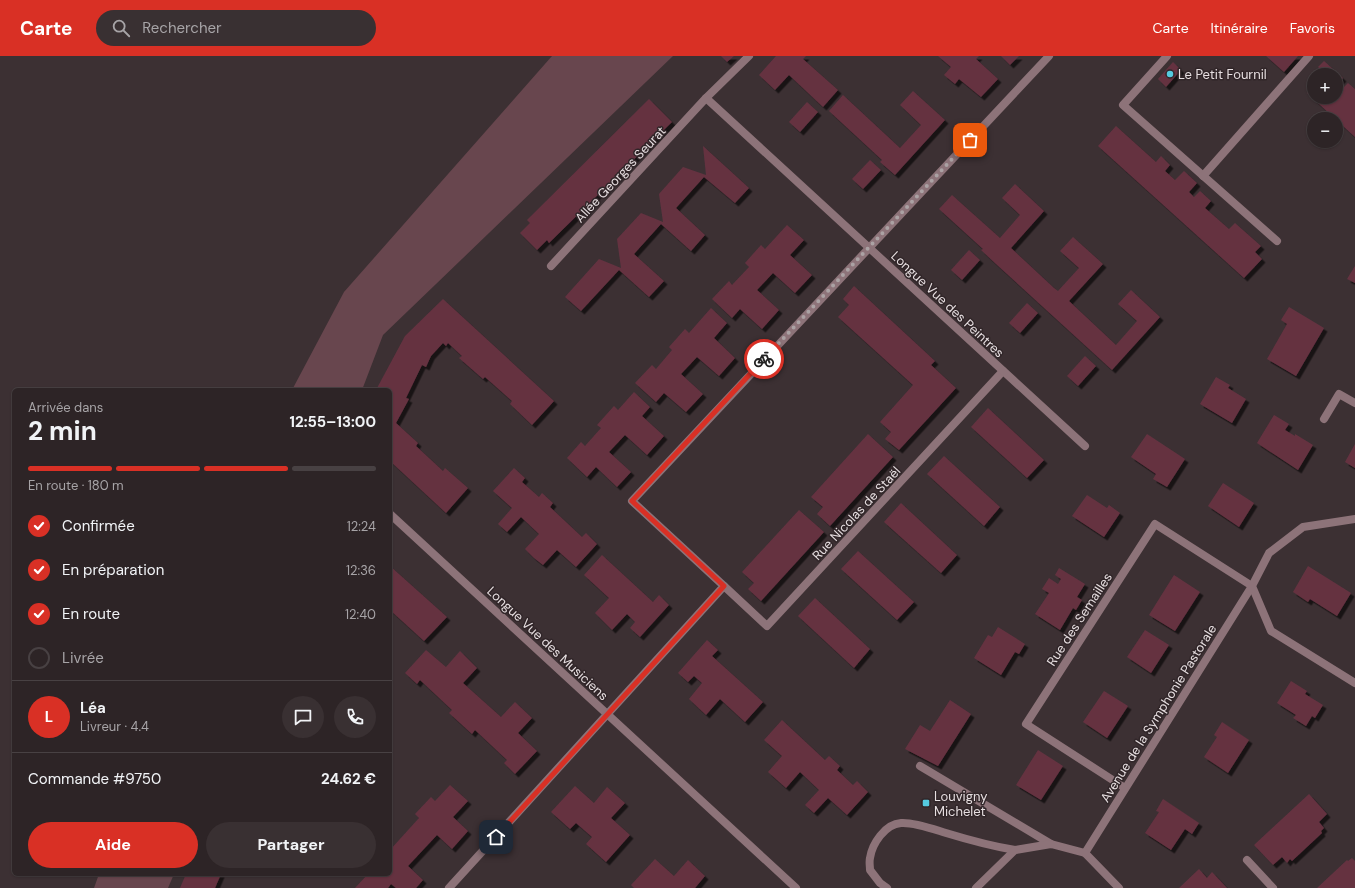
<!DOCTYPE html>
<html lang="fr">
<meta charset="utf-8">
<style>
:root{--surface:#2d2426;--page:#393032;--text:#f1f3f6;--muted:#a7a4a7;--line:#484143;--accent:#d93025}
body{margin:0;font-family:"DM Sans",sans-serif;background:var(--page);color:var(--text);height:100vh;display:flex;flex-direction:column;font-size:15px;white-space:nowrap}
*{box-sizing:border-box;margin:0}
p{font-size:13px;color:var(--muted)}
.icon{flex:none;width:22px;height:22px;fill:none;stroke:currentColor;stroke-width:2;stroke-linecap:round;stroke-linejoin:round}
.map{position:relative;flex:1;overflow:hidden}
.sheet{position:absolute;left:12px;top:332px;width:380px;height:488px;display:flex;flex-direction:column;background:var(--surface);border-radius:6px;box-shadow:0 1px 3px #0004,0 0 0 1px var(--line)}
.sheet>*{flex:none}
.fabs{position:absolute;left:1307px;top:12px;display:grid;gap:8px}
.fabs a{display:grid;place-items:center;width:36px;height:36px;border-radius:50%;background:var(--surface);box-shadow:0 1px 3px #0004,0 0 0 1px var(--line);font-size:20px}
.pin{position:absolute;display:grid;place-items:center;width:34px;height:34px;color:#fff;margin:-17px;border-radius:8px;box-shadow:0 2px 6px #0006}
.courier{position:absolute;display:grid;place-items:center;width:40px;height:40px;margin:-20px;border:3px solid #d93025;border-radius:50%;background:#fff;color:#222;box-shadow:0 1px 5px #0007}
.head em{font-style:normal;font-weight:700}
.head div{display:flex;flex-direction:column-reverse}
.head{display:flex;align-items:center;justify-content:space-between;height:68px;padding:0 16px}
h1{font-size:26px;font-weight:700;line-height:30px}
.bar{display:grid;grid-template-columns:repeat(4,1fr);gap:6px 4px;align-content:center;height:48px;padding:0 16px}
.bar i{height:5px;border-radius:3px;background:var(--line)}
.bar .selected{background:var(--accent)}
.bar p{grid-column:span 4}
.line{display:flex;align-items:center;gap:10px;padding:0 16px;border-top:1px solid var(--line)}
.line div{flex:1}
.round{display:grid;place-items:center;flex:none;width:42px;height:42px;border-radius:21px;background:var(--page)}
ol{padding:0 16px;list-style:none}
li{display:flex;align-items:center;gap:12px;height:44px}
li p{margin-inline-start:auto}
li .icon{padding:4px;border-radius:50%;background:var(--accent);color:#fff;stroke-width:4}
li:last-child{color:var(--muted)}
li i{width:22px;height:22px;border:2px solid var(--line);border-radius:50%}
.cta{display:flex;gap:8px;margin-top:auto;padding:8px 16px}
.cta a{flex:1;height:46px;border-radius:24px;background:var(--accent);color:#fff;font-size:16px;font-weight:700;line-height:46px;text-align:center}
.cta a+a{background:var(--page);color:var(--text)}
header{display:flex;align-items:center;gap:24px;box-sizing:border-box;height:56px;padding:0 20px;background:var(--accent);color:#fff}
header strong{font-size:19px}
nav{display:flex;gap:22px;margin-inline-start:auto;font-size:14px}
.search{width:280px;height:36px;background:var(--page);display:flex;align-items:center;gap:10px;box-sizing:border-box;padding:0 14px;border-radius:22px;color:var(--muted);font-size:15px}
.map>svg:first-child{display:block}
.green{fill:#68464e}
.building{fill:#653241;filter:url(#shadow)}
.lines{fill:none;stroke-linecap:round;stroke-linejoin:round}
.lane{stroke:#8d7379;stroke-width:8}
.street{stroke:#8d7379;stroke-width:8}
.done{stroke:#aba2a4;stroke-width:4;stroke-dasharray:0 7.2}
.route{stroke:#d93025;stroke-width:5}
.poi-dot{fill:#55cae0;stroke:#312629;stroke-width:1.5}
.labels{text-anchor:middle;stroke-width:3;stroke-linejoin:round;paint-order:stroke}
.poi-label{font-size:13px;fill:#e7dfe1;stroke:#312629;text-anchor:start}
.street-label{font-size:13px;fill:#e7dfe1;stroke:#312629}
</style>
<header>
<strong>Carte</strong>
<div class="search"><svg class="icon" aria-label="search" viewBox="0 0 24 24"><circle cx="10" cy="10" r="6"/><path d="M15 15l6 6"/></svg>Rechercher</div>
<nav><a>Carte</a><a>Itinéraire</a><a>Favoris</a></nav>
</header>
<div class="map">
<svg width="1355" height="832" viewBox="0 0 1355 832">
<defs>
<filter id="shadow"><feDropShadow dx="3.5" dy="3.5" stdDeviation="0" flood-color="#0009"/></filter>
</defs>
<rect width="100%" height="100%" fill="#3c3033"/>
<g class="green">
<polygon points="552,0 673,0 383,279 362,334 292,334 344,236"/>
<polygon points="99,818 174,818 168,832 94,832"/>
</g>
<g class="building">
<polygon points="721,0 734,0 727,6"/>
<polygon points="776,0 806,0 803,3 838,34 823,51 789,19 775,34 759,19"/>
<polygon points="938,0 979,0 976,3 998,23 981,41 959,23 955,28 944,19 951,11"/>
<polygon points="1001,0 1019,0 1010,9"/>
<polygon points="1266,0 1298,0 1284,16"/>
<polygon points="1324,5 1343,22 1337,28 1342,33 1348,27 1355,33 1355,81 1307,37 1314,29 1314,41 1336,41 1336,19 1323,19 1325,17 1318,11"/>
<polygon points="1173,6 1181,14 1166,31 1158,23"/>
<polygon points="913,35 945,64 895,119 880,106 882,104 829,55 843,39 900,92 921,69 900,49"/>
<polygon points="649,43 672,66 549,187 547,184 537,194 520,177 530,167 527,164"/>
<polygon points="807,46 818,56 800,76 789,66"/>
<polygon points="1116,70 1156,106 1161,100 1170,109 1165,115 1175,124 1184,115 1197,127 1189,136 1194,141 1200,135 1211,145 1205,152 1229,173 1235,167 1261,190 1255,196 1262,203 1244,222 1098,90"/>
<polygon points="703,90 749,132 735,147 704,121 676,152 705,179 691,195 661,168 634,198 664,225 649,241 619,214 581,255 565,241 599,203 621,212 617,183 641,157 663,166 659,138 683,111 706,119"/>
<polygon points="870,104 881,114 863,133 852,123"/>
<polygon points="1015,128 1044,155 1011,192 1054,232 1058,235 1079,212 1060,195 1073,181 1103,208 1069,245 1116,289 1137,265 1118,248 1131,234 1160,261 1112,314 996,208 981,194 983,193 939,153 952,139 1000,182 1020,159 1002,142"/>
<polygon points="787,169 804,184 790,199 812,219 795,237 773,217 757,234 779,254 762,273 740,253 732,262 712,243 729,225 732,229 749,211 745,207 761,189 765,193"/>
<polygon points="969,194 980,204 962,224 951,214"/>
<polygon points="1355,210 1355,227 1347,223"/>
<polygon points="854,230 935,305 931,309 956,332 899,394 885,383 891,376 880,366 913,329 838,261 849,249 843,243"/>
<polygon points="443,243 554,345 532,369 510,348 512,345 485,321 483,323 459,302 462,300 448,287 446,290 443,287 431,300 426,311 422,309 406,342 409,343 396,367 418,387 416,390 443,415 445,412 468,432 446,457 390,405 390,334 376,334 405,280"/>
<polygon points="1027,247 1038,257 1020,277 1009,267"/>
<polygon points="1289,251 1324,272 1296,320 1267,303 1287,268 1281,264"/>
<polygon points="711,252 727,267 714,282 735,302 719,320 697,301 681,318 703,338 686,356 664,337 656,346 635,327 652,309 656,313 672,294 669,291 685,273 689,277"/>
<polygon points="1085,300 1096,310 1078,330 1067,320"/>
<polygon points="1216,321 1230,329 1228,332 1246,343 1232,367 1200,348"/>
<polygon points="634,336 650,351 642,360 664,380 647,399 625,379 609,396 631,416 617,431 596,411 587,421 567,402 581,386 585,390 601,372 597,369 614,350 618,354"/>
<polygon points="988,352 1044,404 1027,422 971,371"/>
<polygon points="1274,359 1289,368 1285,374 1295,380 1295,378 1313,389 1298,414 1257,387"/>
<polygon points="868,378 893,401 830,470 817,458 823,451 811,441"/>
<polygon points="1147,378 1185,403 1167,431 1153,423 1156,418 1131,401"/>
<polygon points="1355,388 1355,412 1345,406"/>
<polygon points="944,400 1000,451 984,470 927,418"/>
<polygon points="514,412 525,422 522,426 539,441 542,437 553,447 550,451 582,481 586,477 597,488 576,511 557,494 543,509 534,502 525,493 539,478 521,461 507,476 498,468 512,452 493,435"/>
<polygon points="1223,427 1254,447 1239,471 1208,450"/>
<polygon points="1087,439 1107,452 1109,449 1120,457 1104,481 1072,460"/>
<polygon points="901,447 957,499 941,517 884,466"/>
<polygon points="799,454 824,476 761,545 748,533 754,527 742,516"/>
<polygon points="858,495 914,546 897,564 841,513"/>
<polygon points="602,499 653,546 659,539 669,549 640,581 630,572 635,566 627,558 612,574 595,557 609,542 584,519"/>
<polygon points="390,510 447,561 424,585 390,554"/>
<polygon points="1308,510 1351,537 1337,560 1310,543 1308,546 1293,536"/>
<polygon points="1059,512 1085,528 1077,541 1082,544 1076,554 1073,552 1060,574 1035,558 1049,537 1042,533 1049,522 1058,528 1061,523 1055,519"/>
<polygon points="1174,519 1200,536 1175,575 1149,559"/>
<polygon points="815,542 870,593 854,612 798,560"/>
<polygon points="998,571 1025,588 1019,598 1015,596 1001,619 974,602 988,579 992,581"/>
<polygon points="1145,574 1169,589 1151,617 1127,601"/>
<polygon points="707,584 718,594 712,600 763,646 745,666 720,643 706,659 689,643 702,627 694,620 688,626 678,617"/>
<polygon points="426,594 446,611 460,595 477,612 463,627 501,661 515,646 532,662 518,677 537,695 515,718 504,707 507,704 475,674 472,678 449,657 452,654 420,624 417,628 405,617"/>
<polygon points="1291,625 1307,635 1305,638 1323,649 1315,662 1312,660 1306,670 1293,662 1296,659 1277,647"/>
<polygon points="1104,635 1128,650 1107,682 1083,666"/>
<polygon points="950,644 971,658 938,710 905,693 920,669 930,675"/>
<polygon points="782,664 825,704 829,700 840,710 837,714 853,729 857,725 868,736 847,759 828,742 814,757 805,749 819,734 800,716 786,732 768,716 782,700 764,684"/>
<polygon points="1222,666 1249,684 1228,717 1204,701 1217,681 1214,679"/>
<polygon points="1038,694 1063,710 1041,744 1016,729"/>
<polygon points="450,729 468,745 453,761 468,775 452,793 437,779 408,810 423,824 416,832 396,832 391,828 388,832 355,832 368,818 390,818 390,794 419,762 415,758 431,741 435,745"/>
<polygon points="575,730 594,747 607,731 625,747 611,762 630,779 606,806 586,788 592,781 576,767 570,773 551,756"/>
<polygon points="1309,738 1327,758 1319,766 1324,772 1321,775 1322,777 1292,805 1290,803 1287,807 1282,801 1273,809 1254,789"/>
<polygon points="1163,743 1199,767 1192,778 1185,773 1171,794 1145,777 1159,756 1156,755"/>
<polygon points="1352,802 1355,805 1355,832 1317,832 1347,804 1348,805"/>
<polygon points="655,803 674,820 688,804 705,820 695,832 634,832 631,829"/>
<polygon points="1199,813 1207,822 1212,816 1227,832 1179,832"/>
<polygon points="186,818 221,818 215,832 180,832"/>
</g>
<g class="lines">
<g class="lane">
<polyline points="1167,0 1123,49 1277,185"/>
<polyline points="1203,120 1309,0"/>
<polyline points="724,530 767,570 1003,315"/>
<path d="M887 832 880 827 870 814C870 810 869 806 870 802 872 788 885 768 901 767 914 766 933 773 946 777 969 784 991 790 1015 794"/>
</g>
<g class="street">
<polyline points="706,42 1085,390"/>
<polyline points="551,210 706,42 749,0"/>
<polyline points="1324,363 1339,338 1355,347"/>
<polyline points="390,458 796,832"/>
<polyline points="1355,463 1303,471 1269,497 1252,530 1271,575 1355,627"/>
<polyline points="920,710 1051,788"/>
<polyline points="1085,797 1252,530 1155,468 1026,668 1125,732"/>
<polyline points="1247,804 1273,832"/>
<polyline points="449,832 724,530 632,445 1049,0"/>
<polyline points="976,832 1015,794 1051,788 1085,797 1119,832"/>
</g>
</g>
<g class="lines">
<polyline class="done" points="764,303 970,84"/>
<polyline class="route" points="496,781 724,530 632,445 764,303"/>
</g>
<g class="poi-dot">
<circle cx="1170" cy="18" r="4"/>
<rect x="922" y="743" width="8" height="8" rx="2"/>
</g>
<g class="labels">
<g class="poi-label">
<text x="1178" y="23">Le Petit Fournil</text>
<text x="934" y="745">Louvigny<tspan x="934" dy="15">Michelet</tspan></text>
</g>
<g class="street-label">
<text transform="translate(620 118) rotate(-47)" y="5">Allée Georges Seurat</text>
<text transform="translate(948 248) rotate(43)" y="5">Longue Vue des Peintres</text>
<text transform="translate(856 457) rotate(-47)" y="5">Rue Nicolas de Staël</text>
<text transform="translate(1079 563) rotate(-57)" y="5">Rue des Semailles</text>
<text transform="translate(548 587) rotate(43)" y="5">Longue Vue des Musiciens</text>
<text transform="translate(1158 657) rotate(-58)" y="5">Avenue de la Symphonie Pastorale</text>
</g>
</g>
</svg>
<div class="fabs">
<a>+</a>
<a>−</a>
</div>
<div class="pin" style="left:970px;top:84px;background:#ea580c"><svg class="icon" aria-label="bag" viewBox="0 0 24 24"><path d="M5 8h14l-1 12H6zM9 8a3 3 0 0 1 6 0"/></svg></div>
<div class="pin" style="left:496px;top:781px;background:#1f2937"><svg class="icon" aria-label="home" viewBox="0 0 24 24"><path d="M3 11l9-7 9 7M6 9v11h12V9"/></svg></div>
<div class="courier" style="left:764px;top:303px"><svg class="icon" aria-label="bike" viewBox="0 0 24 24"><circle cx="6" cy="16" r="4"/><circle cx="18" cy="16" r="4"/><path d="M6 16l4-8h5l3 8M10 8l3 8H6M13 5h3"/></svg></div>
<section class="sheet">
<div class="head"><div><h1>2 min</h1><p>Arrivée dans</p></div><em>12:55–13:00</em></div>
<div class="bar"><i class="selected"></i><i class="selected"></i><i class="selected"></i><i></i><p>En route · 180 m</p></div>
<ol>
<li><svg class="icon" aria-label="check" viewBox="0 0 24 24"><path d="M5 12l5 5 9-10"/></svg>Confirmée<p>12:24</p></li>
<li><svg class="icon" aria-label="check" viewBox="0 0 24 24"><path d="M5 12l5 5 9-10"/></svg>En préparation<p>12:36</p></li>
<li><svg class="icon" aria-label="check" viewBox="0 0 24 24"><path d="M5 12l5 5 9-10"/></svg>En route<p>12:40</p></li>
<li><i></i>Livrée</li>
</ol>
<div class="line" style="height:72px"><b class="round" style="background:var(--accent);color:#fff">L</b><div><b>Léa</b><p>Livreur · 4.4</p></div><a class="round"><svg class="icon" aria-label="chat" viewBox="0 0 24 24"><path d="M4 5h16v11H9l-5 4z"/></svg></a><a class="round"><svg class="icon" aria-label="phone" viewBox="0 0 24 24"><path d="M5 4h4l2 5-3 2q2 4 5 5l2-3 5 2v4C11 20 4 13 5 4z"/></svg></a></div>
<div class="line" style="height:52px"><div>Commande #9750</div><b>24.62 €</b></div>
<div class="cta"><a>Aide</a><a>Partager</a></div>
</section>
</div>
